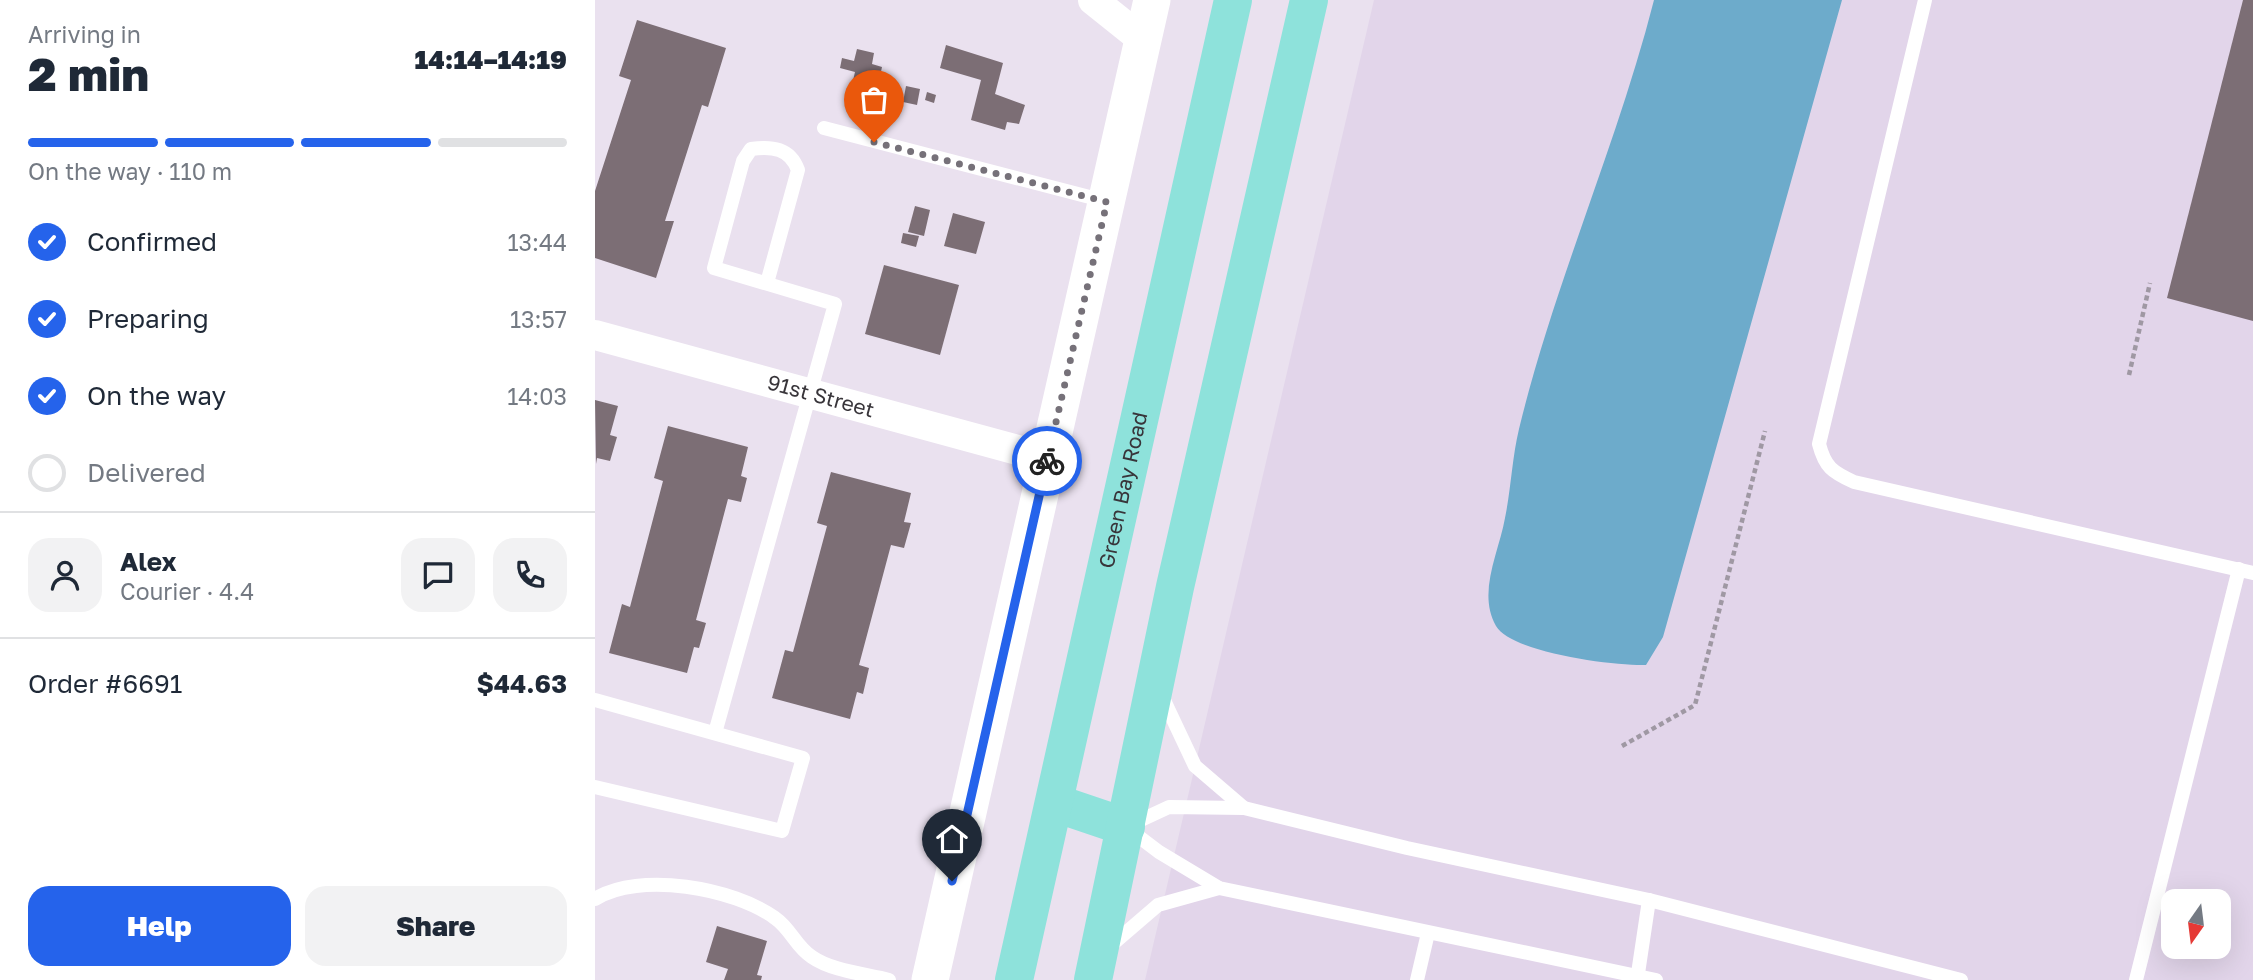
<!DOCTYPE html>
<meta charset="utf-8">
<style>
:root{--surface:#fff;--page:#f2f2f3;--text:#1f2937;--muted:#747a83;--line:#e0e1e3;--accent:#2563eb}
body{margin:0;font-family:"Golos Text",sans-serif;background:var(--page);color:var(--text);height:100vh;display:flex;flex-direction:column;font-size:26px;white-space:nowrap}
*{box-sizing:border-box;margin:0}
p{font-size:23px;color:var(--muted)}
.icon{flex:none;width:38px;height:38px;fill:none;stroke:currentColor;stroke-width:2;stroke-linecap:round;stroke-linejoin:round}
.map{position:relative;flex:1;overflow:hidden}
.details{display:flex;flex-direction:column;background:var(--surface);width:595px}
.details>*{flex:none}
.needle{width:46px;rotate:194deg}
.buttons{position:absolute;left:1566px;top:889px;display:grid;gap:14px}
.buttons a{display:grid;place-items:center;width:70px;height:70px;border-radius:14px;background:var(--surface);box-shadow:0 7px 28px #0002;font-size:35px}
.pin{position:absolute;display:grid;place-items:center;width:60px;height:60px;color:#fff;margin:-72px -30px;border-radius:50% 50% 50% 0;rotate:-45deg;box-shadow:0 0 7px #0007}
.pin .icon{rotate:45deg}
.courier{position:absolute;display:grid;place-items:center;width:70px;height:70px;margin:-35px;border:5px solid #2563eb;border-radius:50%;background:#fff;color:#222;box-shadow:0 2px 9px #0007}
.headline em{font-style:normal;font-weight:800}
.headline div{display:flex;flex-direction:column-reverse}
.headline{display:flex;align-items:center;justify-content:space-between;height:119px;padding:0 28px}
h1{font-size:46px;font-weight:800;line-height:52px}
.bar{display:grid;grid-template-columns:repeat(4,1fr);gap:10px 7px;align-content:center;height:84px;padding:0 28px}
.bar i{height:9px;border-radius:5px;background:var(--line)}
.bar .selected{background:var(--accent)}
.bar p{grid-column:span 4}
.line{display:flex;align-items:center;gap:18px;padding:0 28px;border-top:2px solid var(--line)}
.line div{flex:1}
.round{display:grid;place-items:center;flex:none;width:74px;height:74px;border-radius:21px;background:var(--page)}
ol{padding:0 28px;list-style:none}
li{display:flex;align-items:center;gap:21px;height:77px}
li p{margin-inline-start:auto}
li .icon{padding:7px;border-radius:50%;background:var(--accent);color:#fff;stroke-width:4}
li:last-child{color:var(--muted)}
li i{width:38px;height:38px;border:4px solid var(--line);border-radius:50%}
.cta{display:flex;gap:14px;margin-top:auto;padding:14px 28px}
.cta a{flex:1;height:80px;border-radius:21px;background:var(--accent);color:#fff;font-size:28px;font-weight:800;line-height:80px;text-align:center}
.cta a+a{background:var(--page);color:var(--text)}
main{display:flex;flex:1;min-height:0}
.map>svg:first-child{display:block}
.built{fill:#e2d5ea;fill-rule:evenodd}
.water{fill:#6dabcb}
.building{fill:#7c6e75}
.lines{fill:none;stroke-linecap:round;stroke-linejoin:round}
.path{stroke:#9f98a3;stroke-width:4.5;stroke-dasharray:5 3.5;stroke-linecap:butt}
.service{stroke:#fff;stroke-width:14}
.minor{stroke:#fff;stroke-width:30}
.tertiary{stroke:#fff;stroke-width:37}
.primary{stroke:#8ee2db;stroke-width:38}
.done{stroke:#767179;stroke-width:7;stroke-dasharray:0 12.6}
.route{stroke:#2563eb;stroke-width:9}
.labels{text-anchor:middle;stroke-width:7;stroke-linejoin:round;paint-order:stroke}
.street-label{font-size:21px;fill:#38353a;stroke:#f7effc}
</style>
<main>
<section class="details">
<div class="headline"><div><h1>2 min</h1><p>Arriving in</p></div><em>14:14–14:19</em></div>
<div class="bar"><i class="selected"></i><i class="selected"></i><i class="selected"></i><i></i><p>On the way · 110 m</p></div>
<ol>
<li><svg class="icon" aria-label="check" viewBox="0 0 24 24"><path d="M5 12l5 5 9-10"/></svg>Confirmed<p>13:44</p></li>
<li><svg class="icon" aria-label="check" viewBox="0 0 24 24"><path d="M5 12l5 5 9-10"/></svg>Preparing<p>13:57</p></li>
<li><svg class="icon" aria-label="check" viewBox="0 0 24 24"><path d="M5 12l5 5 9-10"/></svg>On the way<p>14:03</p></li>
<li><i></i>Delivered</li>
</ol>
<div class="line" style="height:126px"><a class="round"><svg class="icon" aria-label="person" viewBox="0 0 24 24"><circle cx="12" cy="8" r="4"/><path d="M4 21q1-7 8-7t8 7"/></svg></a><div><b>Alex</b><p>Courier · 4.4</p></div><a class="round"><svg class="icon" aria-label="chat" viewBox="0 0 24 24"><path d="M4 5h16v11H9l-5 4z"/></svg></a><a class="round"><svg class="icon" aria-label="phone" viewBox="0 0 24 24"><path d="M5 4h4l2 5-3 2q2 4 5 5l2-3 5 2v4C11 20 4 13 5 4z"/></svg></a></div>
<div class="line" style="height:91px"><div>Order #6691</div><b>$44.63</b></div>
<div class="cta"><a>Help</a><a>Share</a></div>
</section>
<div class="map">
<svg width="1658" height="980" viewBox="0 0 1658 980">
<rect width="100%" height="100%" fill="#eae1ef"/>
<path class="built" d="M779 0H1658V980H550ZM1578 901H1624V947H1578Z"/>
<path class="water" d="M1059 0H1247L1068 637 1051 665C1020 666 917 653 901 626 882 593 904 552 910 518 916 489 917 458 924 429 959 284 1022 145 1059 0Z"/>
<g class="building">
<polygon points="1648,0 1658,0 1658,321 1572,298"/>
<polygon points="42,20 131,48 113,107 107,105 70,221 79,221 61,278 0,258 0,191 36,80 24,76"/>
<polygon points="351,45 408,63 400,94 430,105 424,124 412,122 410,130 376,120 386,80 345,68"/>
<polygon points="262,49 279,53 277,64 287,67 280,99 255,93 260,72 245,68 247,58 259,61"/>
<polygon points="311,86 325,89 322,105 308,102"/>
<polygon points="332,92 341,95 339,103 330,100"/>
<polygon points="320,206 335,210 329,236 313,232"/>
<polygon points="358,213 390,222 381,254 349,246"/>
<polygon points="308,233 324,236 321,247 306,243"/>
<polygon points="289,265 364,285 345,355 270,334"/>
<polygon points="0,400 23,406 15,435 22,437 15,461 2,458 1,464"/>
<polygon points="73,426 153,447 146,476 152,478 146,502 133,499 101,620 111,623 104,648 99,647 92,673 14,653 27,604 35,607 68,481 59,478"/>
<polygon points="236,472 316,493 309,522 316,523 309,548 296,545 264,665 274,668 268,694 262,692 255,719 177,698 190,650 198,652 232,526 222,523"/>
<polygon points="122,926 172,941 162,975 167,976 166,980 129,980 133,969 111,962"/>
</g>
<g class="lines">
<g class="path">
<polyline points="1534,375 1555,283"/>
<polyline points="1027,746 1100,705 1170,431"/>
</g>
<g class="service">
<path d="M1330 0 1224 444C1230 467 1237 472 1259 482L1658 573"/>
<polyline points="229,128 510,201"/>
<polyline points="567,696 600,766 649,808"/>
<polyline points="0,700 208,758 187,831 0,787"/>
<path d="M120 733 240 304 119 268 148 161 156 149C177 146 195 148 203 170L172 283"/>
<path d="M0 899C44 871 139 888 180 918 196 929 201 947 217 957 237 971 271 974 294 980"/>
<polyline points="513,948 563,905 624,888"/>
<polyline points="822,980 833,933"/>
<polyline points="1042,980 1054,900"/>
<polyline points="1061,980 624,888 564,852 531,827 574,807 649,808 812,848 1054,900 1366,980"/>
<polyline points="1541,980 1644,569"/>
</g>
<g class="minor">
<polyline points="498,0 548,40"/>
<path id="s1" d="M0 335 452 458"/>
</g>
<polyline class="tertiary" points="335,980 557,0"/>
<g class="primary">
<polyline points="460,803 531,827"/>
<path id="s2" d="M419 980 638 0"/>
<polyline points="498,980 580,587 714,0"/>
</g>
</g>
<g class="lines">
<polyline class="done" points="279,142 512,202 452,461"/>
<polyline class="route" points="357,881 452,461"/>
</g>
<g class="labels">
<g class="street-label">
<text dy="7" stroke="none"><textPath href="#s1" startOffset="234">91st Street</textPath></text>
<text dy="7" stroke="none"><textPath href="#s2" startOffset="502">Green Bay Road</textPath></text>
</g>
</g>
</svg>
<div class="buttons">
<a><svg class="needle" viewBox="-14 -14 28 28"><path d="M0-13l5 13h-10z" fill="#e53935"/><path d="M0 13l5-13h-10z" fill="#747a83"/></svg></a>
</div>
<div class="pin" style="left:279px;top:142px;background:#ea580c"><svg class="icon" aria-label="bag" viewBox="0 0 24 24"><path d="M5 8h14l-1 12H6zM9 8a3 3 0 0 1 6 0"/></svg></div>
<div class="pin" style="left:357px;top:881px;background:#1f2937"><svg class="icon" aria-label="home" viewBox="0 0 24 24"><path d="M3 11l9-7 9 7M6 9v11h12V9"/></svg></div>
<div class="courier" style="left:452px;top:461px"><svg class="icon" aria-label="bike" viewBox="0 0 24 24"><circle cx="6" cy="16" r="4"/><circle cx="18" cy="16" r="4"/><path d="M6 16l4-8h5l3 8M10 8l3 8H6M13 5h3"/></svg></div>
</div>
</main>
